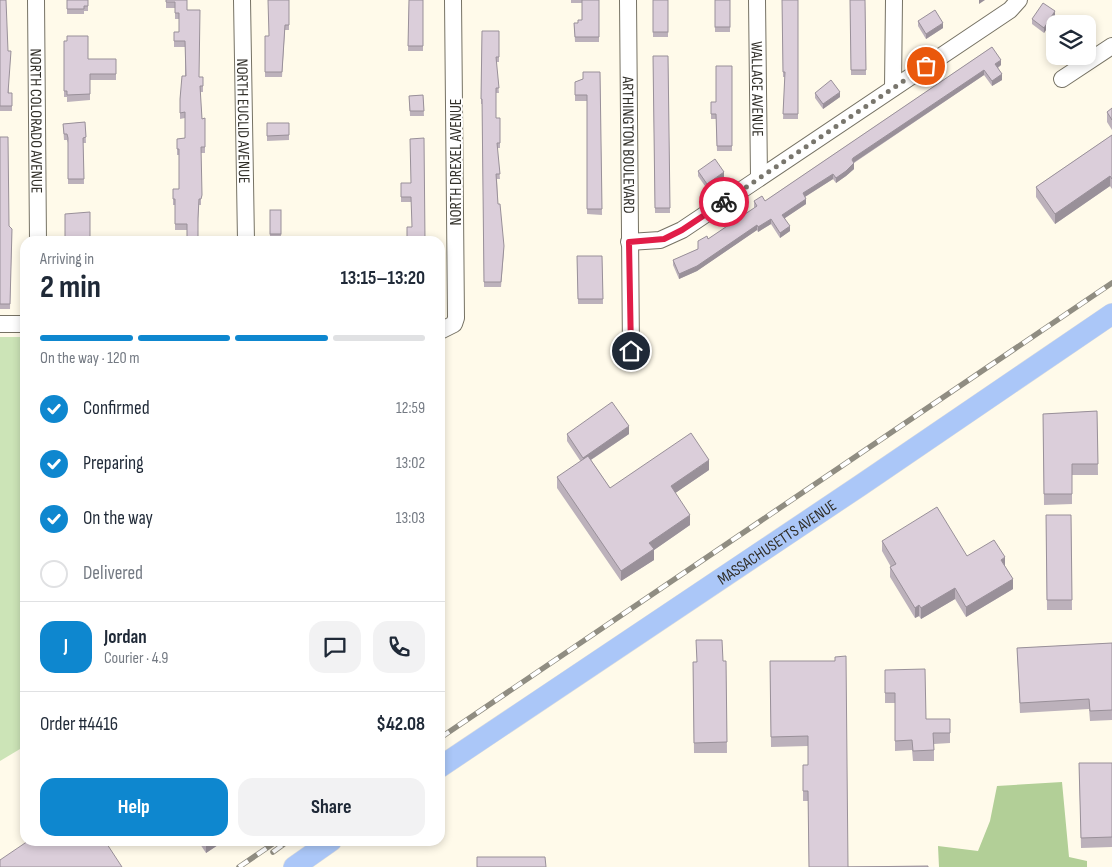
<!DOCTYPE html>
<meta charset="utf-8">
<style>
:root{--surface:#fff;--page:#f2f2f3;--text:#1f2937;--muted:#747a83;--line:#e0e1e3;--accent:#0e87cf}
body{margin:0;font-family:"Sofia Sans Condensed",sans-serif;background:var(--page);color:var(--text);height:100vh;display:flex;flex-direction:column;font-size:19px;white-space:nowrap}
*{box-sizing:border-box;margin:0}
p{font-size:16px;color:var(--muted)}
.icon{flex:none;width:28px;height:28px;fill:none;stroke:currentColor;stroke-width:2;stroke-linecap:round;stroke-linejoin:round}
.map{position:relative;flex:1;overflow:hidden}
.sheet{position:absolute;left:20px;top:236px;width:425px;height:610px;display:flex;flex-direction:column;background:var(--surface);border-radius:15px;box-shadow:0 2px 8px #0003}
.sheet>*{flex:none}
.fabs{position:absolute;left:1046px;top:15px;display:grid;gap:10px}
.fabs a{display:grid;place-items:center;width:50px;height:50px;border-radius:10px;background:var(--surface);box-shadow:0 2px 8px #0003;font-size:25px}
.pin{position:absolute;display:grid;place-items:center;width:42px;height:42px;color:#fff;margin:-21px;border:2px solid #fff;border-radius:50%;box-shadow:0 1px 5px #0007}
.courier{position:absolute;display:grid;place-items:center;width:50px;height:50px;margin:-25px;border:4px solid #e11d48;border-radius:50%;background:#fff;color:#222;box-shadow:0 1px 6px #0007}
.headline em{font-style:normal;font-weight:700}
.headline div{display:flex;flex-direction:column-reverse}
.headline{display:flex;align-items:center;justify-content:space-between;height:85px;padding:0 20px}
h1{font-size:32px;font-weight:700;line-height:38px}
.bar{display:grid;grid-template-columns:repeat(4,1fr);gap:8px 5px;align-content:center;height:60px;padding:0 20px}
.bar i{height:6px;border-radius:4px;background:var(--line)}
.bar .active{background:var(--accent)}
.bar p{grid-column:span 4}
.line{display:flex;align-items:center;gap:12px;padding:0 20px;border-top:1px solid var(--line)}
.line div{flex:1}
.round{display:grid;place-items:center;flex:none;width:52px;height:52px;border-radius:15px;background:var(--page)}
ol{padding:0 20px;list-style:none}
li{display:flex;align-items:center;gap:15px;height:55px}
li p{margin-inline-start:auto}
li .icon{padding:5px;border-radius:50%;background:var(--accent);color:#fff;stroke-width:4}
li:last-child{color:var(--muted)}
li i{width:28px;height:28px;border:2px solid var(--line);border-radius:50%}
.primary-button{display:flex;gap:10px;margin-top:auto;padding:10px 20px}
.primary-button a{flex:1;height:58px;border-radius:15px;background:var(--accent);color:#fff;font-size:20px;font-weight:700;line-height:58px;text-align:center}
.primary-button a+a{background:var(--page);color:var(--text)}
.map>svg:first-child{display:block}
.green{fill:#cce4b7}
.forest{fill:#b2cf97}
.lines{fill:none;stroke-linecap:round;stroke-linejoin:round}
.minor-casing{stroke:#767264;stroke-width:18}
.major-casing{stroke:#dededd;stroke-width:22}
.minor{stroke:#fff;stroke-width:16}
.major{stroke:#abc7f8;stroke-width:21}
.rail-casing{stroke:#908d82;stroke-width:5.5}
.rail{stroke:#fff;stroke-width:4;stroke-dasharray:11;stroke-linecap:butt}
.wall{fill:#bcb1bb}
.shaded-wall{fill:#999099}
.building{fill:#dbceda;stroke:#999099}
.done{stroke:#79766d;stroke-width:5;stroke-dasharray:0 9}
.route{stroke:#e11d48;stroke-width:6}
.labels{text-anchor:middle;stroke-width:4;stroke-linejoin:round;paint-order:stroke}
.street-label{font-size:16px;fill:#312f29;stroke:#fff}
</style>
<div class="map">
<svg width="1112" height="867" viewBox="0 0 1112 867">
<rect width="100%" height="100%" fill="#fffaea"/>
<polygon class="green" points="0,337 25,337 25,746 0,761"/>
<polygon class="forest" points="1062,782 1069,857 1087,861 1087,867 939,867 938,846 978,851 990,821 997,786"/>
<g class="lines">
<g class="minor-casing">
<g id="minor">
<path id="s1" d="M36 0 38 241"/>
<path id="s2" d="M242 0 246 241"/>
<path id="s3" d="M628 0 631 351"/>
<path id="s4" d="M757 0 759 178"/>
<polyline points="1062,79 1112,46"/>
<polyline points="893,88 894,0"/>
<polyline points="629,242 660,240 682,230 1010,10 1019,0"/>
<polyline points="0,324 25,324"/>
<polyline points="440,331 454,324 456,318 453,0"/>
</g>
</g>
<g class="major-casing">
<g id="major">
<path id="s5" d="M440 767 861 485 1112 314"/>
<polyline points="294,867 331,841"/>
</g>
</g>
<use href="#minor" class="minor"/>
<use href="#major" class="major"/>
<g class="rail-casing">
<g id="rail">
<polyline points="440,738 1112,283"/>
<polyline points="273,852 288,841"/>
<polyline points="239,867 277,841"/>
</g>
</g>
<use href="#rail" class="rail"/>
</g>
<g class="wall">
<polygon points="0,0 9,93 12,93 12,111 0,111"/>
<polygon points="67,0 88,0 88,11 84,11 84,14 67,14"/>
<polygon points="166,0 187,0 187,10 199,77 203,77 203,92 200,92 202,119 205,118 205,153 201,153 201,205 199,205 198,224 187,241 187,230 175,230 175,205 173,205 173,189 179,189 179,155 177,155 177,139 185,138 185,118 180,119 180,99 185,76 185,47 174,47 174,32 179,32 179,19 175,19 175,8 166,8"/>
<polygon points="289,0 289,30 285,30 282,77 265,77 265,36 269,36"/>
<polygon points="409,0 423,0 423,51 408,51"/>
<polygon points="571,0 599,0 599,42 575,42 574,23 578,23 582,20 582,3 571,3"/>
<rect x="653" y="0" width="15" height="37"/>
<rect x="715" y="0" width="15" height="32"/>
<polygon points="782,0 798,0 798,119 783,119 785,77 783,77"/>
<polygon points="850,0 865,0 866,75 851,75"/>
<polygon points="1055,16 1044,33 1032,24 1032,19"/>
<polygon points="918,21 943,28 926,39 918,26"/>
<polygon points="482,31 499,31 499,62 496,62 499,93 496,93 496,118 500,118 500,148 497,148 500,179 497,179 498,204 504,251 501,287 484,287 482,104 481,104"/>
<polygon points="64,41 88,59 116,59 116,80 90,80 90,100 67,102 67,97 64,97"/>
<polygon points="992,47 1001,65 998,68 1002,80 992,86 984,75 854,163 854,169 846,176 836,183 833,179 805,197 806,204 785,218 790,231 780,238 771,224 758,232 757,230 697,271 679,279 673,265 673,260 698,249 708,239 755,208 754,207 754,201 765,201"/>
<polygon points="653,56 668,56 670,213 655,213"/>
<polygon points="732,66 732,151 717,151 716,119 711,119 711,102 716,102"/>
<polygon points="600,72 602,215 587,214 587,101 575,101 575,82"/>
<polygon points="815,93 840,97 823,109 815,98"/>
<polygon points="423,95 424,116 410,116 409,96"/>
<polygon points="1112,108 1112,130 1107,122 1107,112"/>
<polygon points="85,122 86,143 83,143 84,184 68,184 68,143 67,140 64,140 63,124"/>
<polygon points="267,123 289,123 289,140 267,141"/>
<polygon points="1112,135 1112,189 1110,186 1055,224 1036,197 1036,187"/>
<polygon points="0,137 9,226 12,229 10,309 0,309"/>
<polygon points="698,171 724,177 707,189 698,176"/>
<polygon points="401,183 411,183 411,227 411,202 401,202"/>
<rect x="270" y="210" width="11" height="30"/>
<polygon points="577,256 602,256 603,304 578,304"/>
<polygon points="1097,411 1098,475 1072,475 1072,504 1044,505 1043,414"/>
<polygon points="567,434 629,434 591,460 610,488 709,470 675,493 690,525 654,550 654,560 621,581 557,488 557,477 581,462 567,441"/>
<polygon points="1046,515 1071,515 1072,610 1047,610"/>
<polygon points="882,541 967,556 1005,566 1013,589 966,617 955,599 921,619 919,616 915,618 890,577 890,567 891,567 882,551"/>
<polygon points="1112,643 1112,720 1090,721 1089,709 1020,713 1017,648"/>
<polygon points="846,656 809,867 808,801 803,801 803,775 808,765 808,746 771,747 770,661 835,661"/>
<polygon points="726,661 727,753 694,753 693,662"/>
<polygon points="885,670 926,719 950,719 950,743 934,744 934,761 913,761 912,750 895,751 895,703 885,703"/>
<polygon points="1079,763 1112,790 1112,847 1081,848"/>
<polygon points="198,841 224,841 206,853"/>
</g>
<g class="shaded-wall">
<polygon points="979,0 985,0 979,4"/>
<polygon points="1055,11 1055,16 1044,33 1044,28"/>
<polygon points="943,23 943,28 926,39 926,34"/>
<polygon points="1001,60 1001,65 995,69 995,64"/>
<polygon points="984,70 984,75 853,163 852,160 853,158"/>
<polygon points="1002,74 1002,80 992,86 992,81"/>
<polygon points="840,92 840,97 823,109 823,104"/>
<polygon points="854,163 854,169 846,176 836,183 836,178"/>
<polygon points="724,172 724,177 707,189 707,184"/>
<polygon points="833,174 833,179 803,198 803,193"/>
<polygon points="1110,176 1110,186 1055,224 1055,214"/>
<polygon points="806,199 806,204 782,220 782,215"/>
<polygon points="771,219 771,224 758,232 758,227"/>
<polygon points="757,225 757,230 697,271 679,279 679,274"/>
<polygon points="790,226 790,231 780,238 780,233"/>
<polygon points="629,426 629,434 583,465 583,458"/>
<polygon points="709,460 709,470 671,496 671,486"/>
<polygon points="690,515 690,525 654,550 654,560 621,581 621,571 649,543"/>
<polygon points="1005,557 1005,567 1001,560"/>
<polygon points="1013,579 1013,589 966,617 966,607"/>
<polygon points="955,588 955,599 921,619 921,608"/>
<polygon points="919,605 919,616 915,618 915,608"/>
<polygon points="209,841 224,841 206,853 206,843"/>
</g>
<g class="building">
<polygon points="0,0 6,0 8,51 11,51 8,93 12,93 12,106 0,106"/>
<polygon points="67,0 88,0 88,6 84,6 84,9 67,9"/>
<polygon points="166,0 187,0 187,10 200,10 199,77 203,77 203,86 200,86 202,119 205,118 205,147 201,147 202,195 201,199 199,199 198,218 198,240 205,240 204,241 187,241 187,224 175,224 175,199 173,199 173,189 179,189 179,149 177,149 177,139 185,138 185,112 180,113 180,99 182,76 186,76 185,41 174,41 174,32 179,32 179,13 175,13 175,2 166,2"/>
<polygon points="268,0 289,0 289,25 285,25 282,72 265,72 265,36 269,36"/>
<polygon points="409,0 423,0 423,46 408,46"/>
<polygon points="582,0 599,0 599,37 575,37 574,23 578,23 578,20 582,20"/>
<rect x="653" y="0" width="15" height="32"/>
<rect x="715" y="0" width="15" height="27"/>
<polygon points="782,0 798,0 798,114 783,114 785,72 783,72"/>
<polygon points="850,0 865,0 866,70 851,70"/>
<polygon points="1043,3 1055,11 1044,28 1032,19"/>
<polygon points="935,10 943,23 926,34 918,21"/>
<polygon points="482,31 499,31 499,57 496,57 499,88 496,88 496,118 500,118 500,143 497,143 500,174 496,174 498,204 500,204 504,246 501,282 484,282 482,99 481,99"/>
<polygon points="67,36 88,36 88,59 116,59 116,74 90,74 90,94 67,95 67,91 64,91 64,41 67,41"/>
<polygon points="992,47 1001,60 995,64 1002,74 992,81 984,70 853,158 852,160 854,163 846,171 836,178 833,174 803,193 806,199 782,215 790,226 780,233 771,219 758,227 757,225 697,266 679,274 673,260 698,249 698,241 707,236 708,239 757,206 754,201 762,196 765,201"/>
<polygon points="653,56 668,56 670,208 655,208"/>
<polygon points="716,66 732,66 732,146 717,146 716,114 711,114 711,102 716,102"/>
<polygon points="583,72 600,72 602,209 587,209 587,95 575,95 575,82 583,79"/>
<polygon points="831,80 840,92 823,104 815,93"/>
<polygon points="423,95 424,111 410,111 409,96"/>
<polygon points="1112,108 1112,120 1107,112"/>
<polygon points="85,122 86,137 83,138 84,179 68,179 68,138 67,134 64,134 63,124"/>
<polygon points="267,123 289,123 289,135 267,136"/>
<polygon points="1112,135 1112,179 1110,176 1055,214 1036,187"/>
<polygon points="0,137 8,137 9,226 12,229 10,304 0,304"/>
<polygon points="424,138 425,241 407,241 407,227 412,227 411,197 401,197 401,183 411,183 410,139"/>
<polygon points="715,159 724,172 707,184 698,171"/>
<rect x="270" y="210" width="11" height="24"/>
<polygon points="90,212 90,241 65,241 65,214"/>
<polygon points="577,256 602,256 603,299 578,299"/>
<polygon points="612,402 629,426 583,458 567,434"/>
<polygon points="1097,411 1098,464 1072,464 1072,494 1044,494 1043,414"/>
<polygon points="691,433 709,460 671,486 690,515 649,543 654,549 621,571 557,477 588,456 610,488"/>
<polygon points="937,507 967,556 994,540 1005,557 1001,560 1013,579 966,607 955,588 921,608 919,605 915,608 890,567 896,564 882,541"/>
<polygon points="1046,515 1071,515 1072,600 1047,600"/>
<polygon points="696,640 722,640 723,661 726,661 727,742 694,743 693,662 697,662"/>
<polygon points="1112,643 1112,710 1090,711 1089,699 1020,703 1017,648"/>
<polygon points="846,656 848,867 928,866 928,867 809,867 808,791 803,791 803,765 808,765 808,736 771,737 770,661 835,661 835,657"/>
<polygon points="925,669 926,719 950,719 950,733 933,733 934,750 913,751 912,740 895,741 895,693 885,693 885,670"/>
<polygon points="1079,763 1112,763 1112,837 1081,838"/>
<polygon points="28,841 105,841 122,867 0,867 0,860"/>
<polygon points="477,857 545,857 546,867 477,867"/>
</g>
<g class="lines">
<polyline class="done" points="724,202 926,66"/>
<polyline class="route" points="631,351 629,242 664,239 682,230 724,202"/>
</g>
<g class="labels">
<g class="street-label">
<text dy="6" stroke="none"><textPath href="#s4" startOffset="89">WALLACE AVENUE</textPath></text>
<text dy="6" stroke="none"><textPath href="#s1" startOffset="121">NORTH COLORADO AVENUE</textPath></text>
<text dy="6" stroke="none"><textPath href="#s2" startOffset="121">NORTH EUCLID AVENUE</textPath></text>
<text dy="6" stroke="none"><textPath href="#s3" startOffset="145">ARTHINGTON BOULEVARD</textPath></text>
<text transform="translate(455 162) rotate(-90)" y="6">NORTH DREXEL AVENUE</text>
<text dy="6" stroke="none"><textPath href="#s5" startOffset="405">MASSACHUSETTS AVENUE</textPath></text>
</g>
</g>
</svg>
<div class="fabs">
<a><svg class="icon" aria-label="layers" viewBox="0 0 24 24"><path d="M12 4l9 5-9 5-9-5zM3 14l9 5 9-5"/></svg></a>
</div>
<div class="pin" style="left:926px;top:66px;background:#ea580c"><svg class="icon" aria-label="bag" viewBox="0 0 24 24"><path d="M5 8h14l-1 12H6zM9 8a3 3 0 0 1 6 0"/></svg></div>
<div class="pin" style="left:631px;top:351px;background:#1f2937"><svg class="icon" aria-label="home" viewBox="0 0 24 24"><path d="M3 11l9-7 9 7M6 9v11h12V9"/></svg></div>
<div class="courier" style="left:724px;top:202px"><svg class="icon" aria-label="bike" viewBox="0 0 24 24"><circle cx="6" cy="16" r="4"/><circle cx="18" cy="16" r="4"/><path d="M6 16l4-8h5l3 8M10 8l3 8H6M13 5h3"/></svg></div>
<section class="sheet">
<div class="headline"><div><h1>2 min</h1><p>Arriving in</p></div><em>13:15–13:20</em></div>
<div class="bar"><i class="active"></i><i class="active"></i><i class="active"></i><i></i><p>On the way · 120 m</p></div>
<ol>
<li><svg class="icon" aria-label="check" viewBox="0 0 24 24"><path d="M5 12l5 5 9-10"/></svg>Confirmed<p>12:59</p></li>
<li><svg class="icon" aria-label="check" viewBox="0 0 24 24"><path d="M5 12l5 5 9-10"/></svg>Preparing<p>13:02</p></li>
<li><svg class="icon" aria-label="check" viewBox="0 0 24 24"><path d="M5 12l5 5 9-10"/></svg>On the way<p>13:03</p></li>
<li><i></i>Delivered</li>
</ol>
<div class="line" style="height:90px"><b class="round" style="background:var(--accent);color:#fff">J</b><div><b>Jordan</b><p>Courier · 4.9</p></div><a class="round"><svg class="icon" aria-label="chat" viewBox="0 0 24 24"><path d="M4 5h16v11H9l-5 4z"/></svg></a><a class="round"><svg class="icon" aria-label="phone" viewBox="0 0 24 24"><path d="M5 4h4l2 5-3 2q2 4 5 5l2-3 5 2v4C11 20 4 13 5 4z"/></svg></a></div>
<div class="line" style="height:65px"><div>Order #4416</div><b>$42.08</b></div>
<div class="primary-button"><a>Help</a><a>Share</a></div>
</section>
</div>
